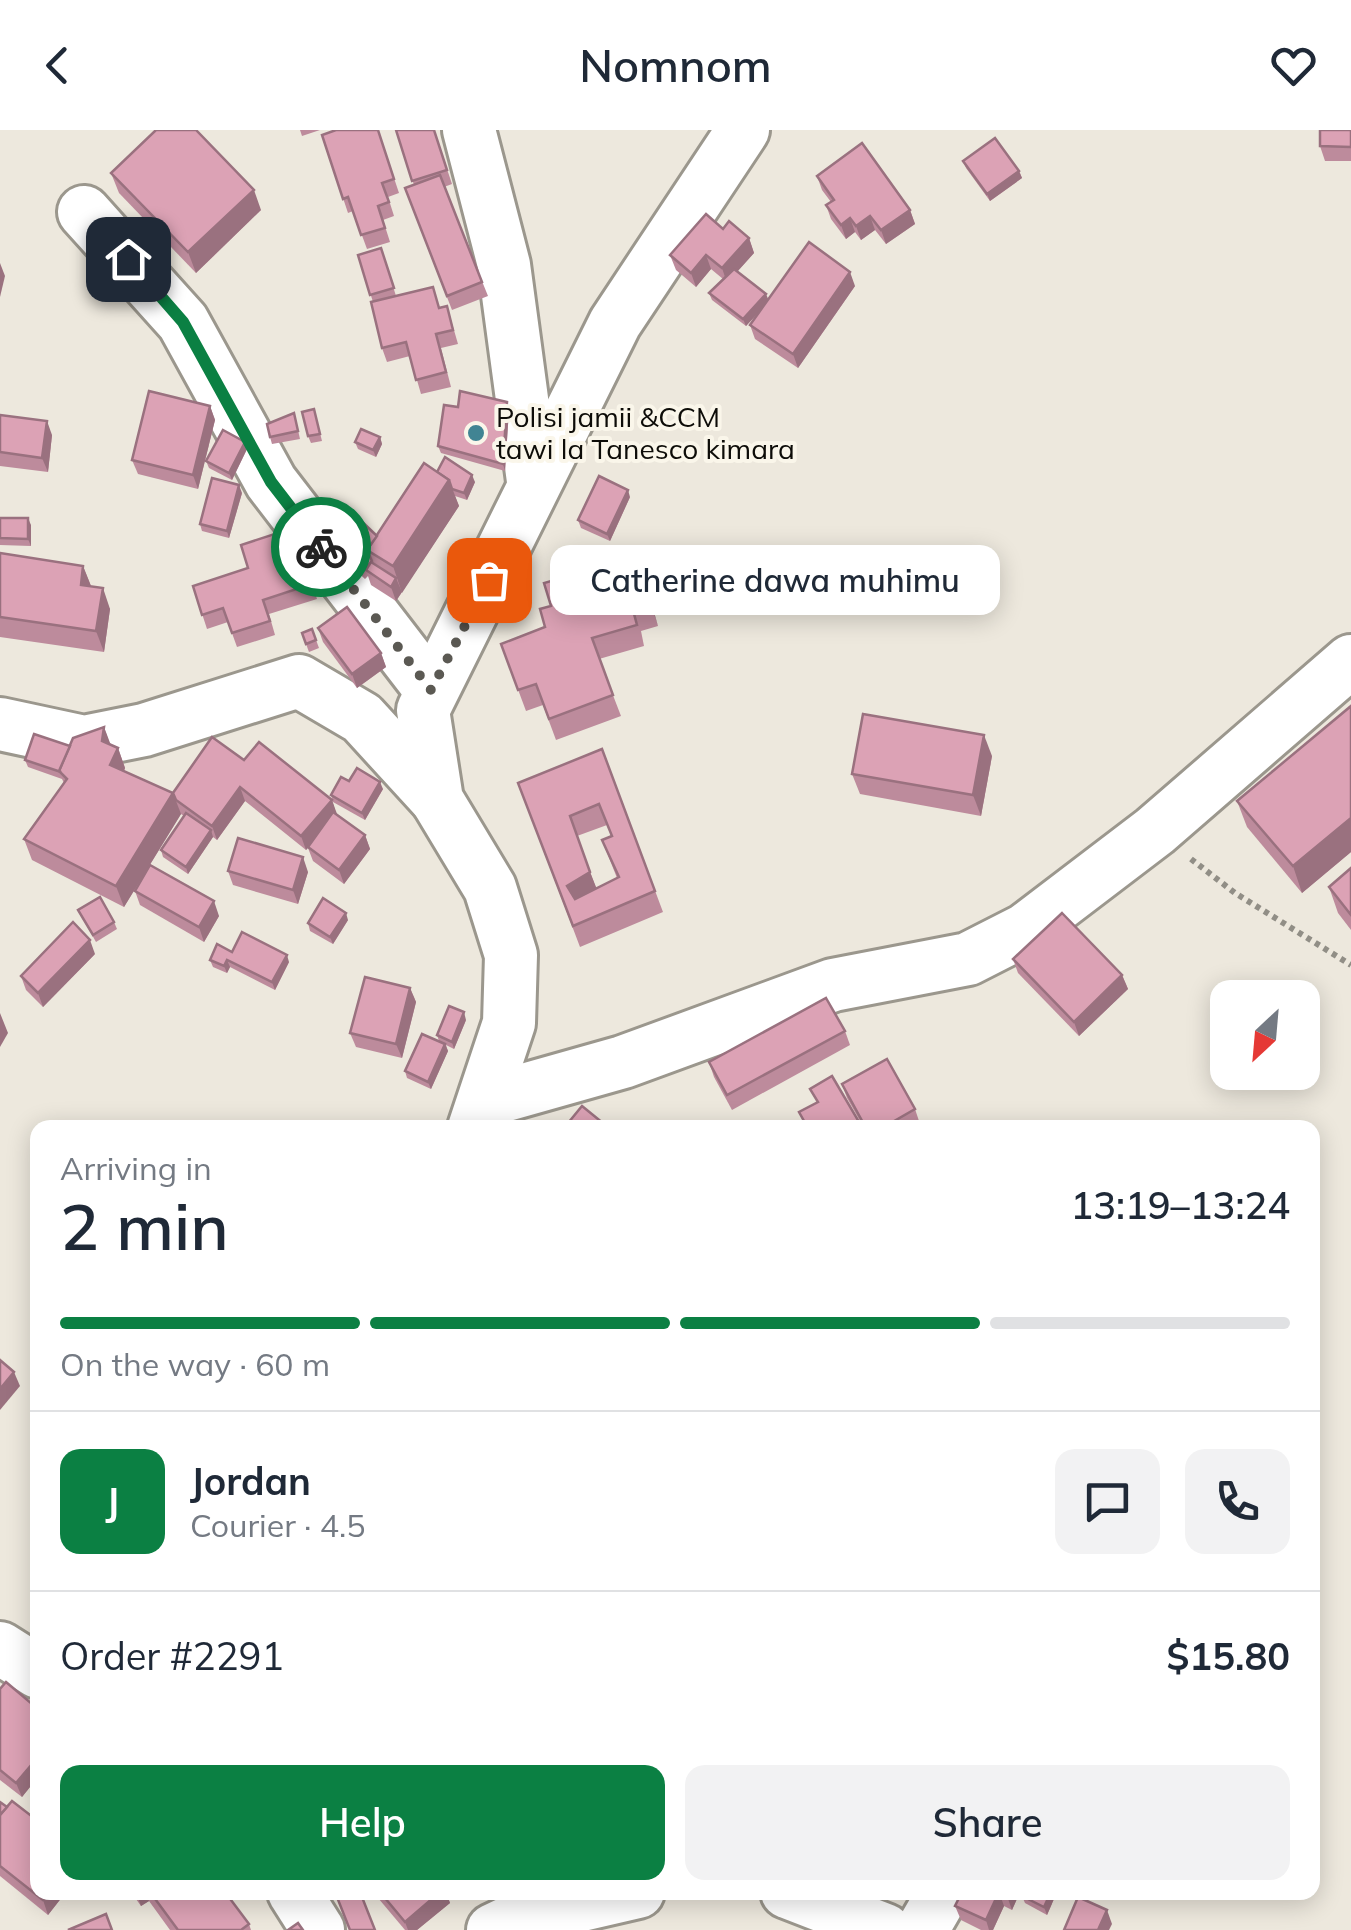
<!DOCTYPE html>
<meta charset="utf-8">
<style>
:root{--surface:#fff;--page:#f2f2f3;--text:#1f2937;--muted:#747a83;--line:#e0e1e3;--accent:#0b8043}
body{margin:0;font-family:Mulish,sans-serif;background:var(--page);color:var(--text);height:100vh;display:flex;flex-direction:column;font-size:38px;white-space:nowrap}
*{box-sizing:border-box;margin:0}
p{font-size:32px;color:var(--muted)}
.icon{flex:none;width:55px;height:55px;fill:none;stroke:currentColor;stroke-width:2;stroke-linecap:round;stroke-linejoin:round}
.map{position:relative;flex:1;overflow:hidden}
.panel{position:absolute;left:30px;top:990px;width:1290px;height:780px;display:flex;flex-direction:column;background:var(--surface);border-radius:20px;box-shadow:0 5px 25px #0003}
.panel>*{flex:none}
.needle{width:65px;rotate:206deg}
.fabs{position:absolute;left:1210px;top:850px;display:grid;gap:20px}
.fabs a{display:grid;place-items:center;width:110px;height:110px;border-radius:20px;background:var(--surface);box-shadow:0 5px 25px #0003;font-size:50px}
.pin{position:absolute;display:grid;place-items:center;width:85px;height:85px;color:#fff;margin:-42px;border-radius:20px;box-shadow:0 5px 15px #0006}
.courier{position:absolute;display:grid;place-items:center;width:100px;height:100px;margin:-50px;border:8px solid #0b8043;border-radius:50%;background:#fff;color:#222;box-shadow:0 2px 12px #0007}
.bubble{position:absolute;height:70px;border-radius:20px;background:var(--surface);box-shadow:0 5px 25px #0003;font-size:32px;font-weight:600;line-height:70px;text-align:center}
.summary em{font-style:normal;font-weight:600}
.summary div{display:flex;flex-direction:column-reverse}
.summary{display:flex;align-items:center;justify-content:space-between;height:170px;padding:0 30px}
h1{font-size:65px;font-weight:600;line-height:75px}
.bar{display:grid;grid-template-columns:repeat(4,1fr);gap:15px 10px;align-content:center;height:120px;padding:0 30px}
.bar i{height:12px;border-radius:8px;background:var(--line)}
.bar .selected{background:var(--accent)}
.bar p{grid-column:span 4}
.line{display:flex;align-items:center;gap:25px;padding:0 30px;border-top:2px solid var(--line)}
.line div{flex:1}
.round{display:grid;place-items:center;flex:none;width:105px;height:105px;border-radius:20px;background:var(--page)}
.primary-button{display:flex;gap:20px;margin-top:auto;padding:20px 30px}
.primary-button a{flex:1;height:115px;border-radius:20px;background:var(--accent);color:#fff;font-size:40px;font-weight:600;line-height:115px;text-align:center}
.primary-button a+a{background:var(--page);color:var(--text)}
header{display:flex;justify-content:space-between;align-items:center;height:130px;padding:0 30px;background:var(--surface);font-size:45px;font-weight:600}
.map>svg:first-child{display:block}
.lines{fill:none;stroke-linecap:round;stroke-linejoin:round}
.minor-casing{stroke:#9b978d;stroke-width:58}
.path{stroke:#918e86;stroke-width:6;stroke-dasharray:5 5;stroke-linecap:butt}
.minor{stroke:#fff;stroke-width:52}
.wall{fill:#bd8b9c;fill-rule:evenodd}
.shaded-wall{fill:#9a717f}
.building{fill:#dca2b5;stroke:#9a717f;stroke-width:2.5;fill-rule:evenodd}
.done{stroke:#5b5953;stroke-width:10;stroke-dasharray:0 18}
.route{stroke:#0b8043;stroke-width:12}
.poi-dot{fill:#418493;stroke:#faf6ea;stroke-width:4}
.labels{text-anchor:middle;stroke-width:8;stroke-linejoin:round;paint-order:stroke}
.poi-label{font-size:28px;fill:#0d0c08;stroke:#faf6ea;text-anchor:start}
</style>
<header><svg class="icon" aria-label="back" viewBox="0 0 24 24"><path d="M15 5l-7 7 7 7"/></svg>Nomnom<svg class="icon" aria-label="heart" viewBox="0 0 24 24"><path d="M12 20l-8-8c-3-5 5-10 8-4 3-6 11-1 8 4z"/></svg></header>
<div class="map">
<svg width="1351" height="1800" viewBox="0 0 1351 1800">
<rect width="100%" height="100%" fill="#ede8dd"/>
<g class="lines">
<g class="minor-casing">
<g id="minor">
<polyline points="469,0 504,135 533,351"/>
<polyline points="84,82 183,192 271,352 431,560"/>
<polyline points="0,594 84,612 144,600 299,551 362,588 437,670"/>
<polyline points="485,971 623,932 833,855 968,829 1025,800 1155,701 1351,531"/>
<polyline points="474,998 509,893 511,825 490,758 437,670 423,580 615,193 743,0"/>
<polyline points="0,1518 38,1542"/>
<polyline points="294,1762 318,1800"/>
<polyline points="787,1762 885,1800"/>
<polyline points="493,1800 512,1791 638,1762"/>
<polyline points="922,1800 944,1762"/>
</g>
</g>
<polyline class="path" points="1191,729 1235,763 1351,835"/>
<use href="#minor" class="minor"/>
</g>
<g class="wall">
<polygon points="300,0 320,0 302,6"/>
<polygon points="378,0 399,63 388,67 394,86 383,90 390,112 367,119 353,81 348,83 322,5"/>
<polygon points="396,0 434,0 452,54 444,57 488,166 452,180 405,59 414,55"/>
<polygon points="1351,0 1351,31 1325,31 1320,16"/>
<polygon points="963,31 1019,41 1022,48 990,71 966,38"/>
<polygon points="111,43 261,80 196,143 119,63"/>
<polygon points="817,46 910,80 915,94 886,114 875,100 861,110 855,102 846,109 831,89 826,75 831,72 822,60"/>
<polygon points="723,99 749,108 754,123 737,142 768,170 855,156 798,238 755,209 750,195 760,181 746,196 712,170 709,163 723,149 711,139 696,157 676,140 670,125"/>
<polygon points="381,118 396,166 440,178 447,176 458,214 441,218 451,257 421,264 410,226 387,232 382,218 373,172 358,125"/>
<polygon points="507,272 509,279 505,341 441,323 438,316 458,277"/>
<polygon points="210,276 215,290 198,359 138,344 132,330"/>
<polygon points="314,279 322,311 311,313 308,306"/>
<polygon points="0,285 52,305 48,342 0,336"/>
<polygon points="296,291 300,309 272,314 270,307"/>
<polygon points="380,307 382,314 376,327 358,319 355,312"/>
<polygon points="247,319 232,350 209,338 206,331"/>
<polygon points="437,342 475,352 467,370 455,366 459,376 396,471 371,455 368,446 365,449 334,420 331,412 377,406"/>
<polygon points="242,363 229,408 202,401 200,394"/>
<polygon points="630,367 610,411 581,398 578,390"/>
<polygon points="0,388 31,395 31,416 0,415"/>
<polygon points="293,398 317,469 269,484 275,505 237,517 228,492 207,499 193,456 248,438"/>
<polygon points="0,423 83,436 91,456 110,479 104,522 0,507"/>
<polygon points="637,426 658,496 641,501 644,516 599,529 621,586 556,610 543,575 526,581 501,514 545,497 551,476"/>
<polygon points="318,498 381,523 386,537 357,558 323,512"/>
<polygon points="312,499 319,518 309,522 302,503"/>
<polygon points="1351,576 1351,722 1302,763 1247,697 1237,671"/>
<polygon points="104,597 110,615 118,618 125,638 124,641 173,663 244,630 332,670 336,684 365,705 370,719 344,754 313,731 308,718 306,720 245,671 217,710 213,707 188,744 163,727 161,720 184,686 181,684 124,777 32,730 24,709 64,653 62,649 28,637 25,630 70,616"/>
<path d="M602 619 663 782 580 817 518 653ZM607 695 612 707 602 710 617 748 596 758 577 706Z"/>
<polygon points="992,626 981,686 860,664 852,644"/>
<polygon points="349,651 383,659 365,690 333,672 331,665"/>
<polygon points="1351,738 1351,800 1338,783 1329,757"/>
<polygon points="228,741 308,742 298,774 233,755"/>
<polygon points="135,761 219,786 204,812 140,775"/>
<polygon points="78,780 114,792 117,799 96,812"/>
<polygon points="348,790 333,814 310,801 308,793"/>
<polygon points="232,822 289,832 275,860 230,837 227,843 213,837 210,830"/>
<polygon points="95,824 43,877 26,860 21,846"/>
<polygon points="1013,829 1122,845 1128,859 1079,906 1018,843"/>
<polygon points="410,858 416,872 402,928 356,917 350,903"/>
<polygon points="466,890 454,919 446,915 448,921 431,959 407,948 405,941 439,911 437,905"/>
<polygon points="845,901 850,915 732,980 714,947 709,932"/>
<polygon points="842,954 915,979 920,994 913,998 864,998 847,968"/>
<polygon points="0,1559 38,1579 38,1647 22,1667 0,1650"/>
<polygon points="0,1672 66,1762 48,1785 0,1746"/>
<polygon points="131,1762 225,1762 249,1794 251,1800 170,1800 149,1771 141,1776"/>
<polygon points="373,1762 446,1762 450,1773 417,1800 405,1800"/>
<polygon points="962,1762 1020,1762 1012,1780 1004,1776 993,1800 981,1800 961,1790 955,1776"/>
<polygon points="1057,1762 1047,1785 1025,1773 1022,1766"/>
</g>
<g class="shaded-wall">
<polygon points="1019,41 1022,48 990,71 987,64"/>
<polygon points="254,60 261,80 196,143 188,122"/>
<polygon points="910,80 915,94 886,114 881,100"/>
<polygon points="870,86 875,100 861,110 856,96"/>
<polygon points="850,88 855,102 846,109 841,95"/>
<polygon points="749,108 754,123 727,153 722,138"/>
<polygon points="706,125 711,139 696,157 691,143"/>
<polygon points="0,133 5,146 0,167"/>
<polygon points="850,142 855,156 798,238 793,224"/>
<polygon points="766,164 769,171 746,196 743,189"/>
<polygon points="507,272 509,279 505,341 503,334"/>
<polygon points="210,276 215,290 198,359 193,345"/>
<polygon points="47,291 52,305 48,342 42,328"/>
<polygon points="380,307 382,314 376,327 373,320"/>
<polygon points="245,312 247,319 232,350 229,343"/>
<polygon points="472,345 475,352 467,370 464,363"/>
<polygon points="449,350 459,376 402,463 393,436"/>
<polygon points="239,355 242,363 229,408 227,401"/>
<polygon points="628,360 630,367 610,411 607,404"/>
<polygon points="28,388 31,395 31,416 28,409"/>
<polygon points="637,426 644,447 658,496 651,475"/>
<polygon points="83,436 91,456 81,455"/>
<polygon points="396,448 402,462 396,471 391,457"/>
<polygon points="103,458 110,479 104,522 96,501"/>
<polygon points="381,523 386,537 357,558 352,544"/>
<polygon points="104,597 112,618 102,611"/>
<polygon points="984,605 992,626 981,686 973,665"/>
<polygon points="118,618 125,638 118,655 110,635"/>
<polygon points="380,652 383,659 365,690 362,683"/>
<polygon points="240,657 245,671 217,710 212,696"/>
<polygon points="173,663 181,684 124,777 116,756"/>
<polygon points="332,670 337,684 306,720 301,706"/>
<polygon points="1351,688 1351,722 1302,763 1293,736"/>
<polygon points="211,700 213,707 188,744 186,737"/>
<polygon points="365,705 370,719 344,754 339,740"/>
<polygon points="303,727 308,742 298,774 293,760"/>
<polygon points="590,742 598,762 574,777 567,756"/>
<polygon points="214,771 219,786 204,812 199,797"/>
<polygon points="346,783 348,790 333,814 330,807"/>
<polygon points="90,810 95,824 43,877 38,863"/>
<polygon points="287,825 289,832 275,860 272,852"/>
<polygon points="227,830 230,837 227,843 224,836"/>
<polygon points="1122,845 1128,859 1079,906 1074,892"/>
<polygon points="410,858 416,872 402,928 396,914"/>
<polygon points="464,882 466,890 454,919 452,912"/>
<polygon points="0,883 8,903 0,917"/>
<polygon points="445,914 448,921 431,959 428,952"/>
<polygon points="14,1242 20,1256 0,1280 0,1259"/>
<polygon points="38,1627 38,1647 22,1667 16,1653"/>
<polygon points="50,1762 66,1762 48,1785 43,1770"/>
<polygon points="136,1762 146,1762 149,1771 141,1776"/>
<polygon points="244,1762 255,1762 247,1768"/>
<polygon points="440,1762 446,1762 450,1773 417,1800 408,1800 405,1792"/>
<polygon points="999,1762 1004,1776 993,1800 989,1800 986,1790"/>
<polygon points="1009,1762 1020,1762 1012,1780 1007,1766"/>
<polygon points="1051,1762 1057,1762 1047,1785 1044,1777"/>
<polygon points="1107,1780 1112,1794 1109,1800 1098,1800"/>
</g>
<g class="building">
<polygon points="156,0 196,0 254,60 188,122 111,43"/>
<polygon points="336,0 378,0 394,49 382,53 389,72 378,76 385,98 361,105 348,67 343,69 322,5"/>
<polygon points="396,0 434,0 447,40 412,51"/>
<polygon points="1320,0 1351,0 1351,17 1320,16"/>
<polygon points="995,8 1019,41 987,64 963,31"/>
<polygon points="862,13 910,80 881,100 870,86 856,96 850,88 841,95 826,75 834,70 817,46"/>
<polygon points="440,45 482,152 447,166 405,58"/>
<polygon points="706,84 723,99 729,91 749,108 722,138 706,125 691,143 670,125"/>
<polygon points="809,112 850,142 793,224 750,195"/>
<polygon points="381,118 394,158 370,165 358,125"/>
<polygon points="734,139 766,164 743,189 709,163"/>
<polygon points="433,157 439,178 447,176 453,200 436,204 446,242 416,250 406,212 382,218 371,172"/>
<polygon points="149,261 210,276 193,345 132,330"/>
<polygon points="460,261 507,272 503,334 438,316 444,275 458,277"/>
<polygon points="314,279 320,304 308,306 302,282"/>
<polygon points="294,283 298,301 270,307 267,294"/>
<polygon points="0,285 47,291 42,328 0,322"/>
<polygon points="361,299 380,307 373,320 355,312"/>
<polygon points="223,300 245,312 229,343 206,331"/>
<polygon points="445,327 472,345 464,363 452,359 449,350 437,342"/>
<polygon points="424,333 449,350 393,436 367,420"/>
<polygon points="599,346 628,360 607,404 578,390"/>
<polygon points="212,348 239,355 227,401 200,394"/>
<polygon points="356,386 377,406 367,420 372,431 362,442 331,412"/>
<polygon points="0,388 28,388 28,409 0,408"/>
<polygon points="293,398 312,454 263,470 270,491 232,503 223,478 202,485 193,456 248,438 241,415"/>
<polygon points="0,423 83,436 81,455 103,458 96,501 0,487"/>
<polygon points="637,426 651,475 633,480 637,495 592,508 613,565 549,589 536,554 518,560 501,514 545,497 540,479 551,476 544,453"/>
<polygon points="371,432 396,448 391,457 366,440"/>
<polygon points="347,477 381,523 352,544 318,498"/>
<polygon points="312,499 316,510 306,514 302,503"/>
<polygon points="1351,576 1351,688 1293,736 1237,671"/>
<polygon points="863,584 984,605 973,665 852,644"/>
<polygon points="104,597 102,611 118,618 110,635 173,663 116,756 24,709 67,649 59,641 73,608"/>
<polygon points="34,604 70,616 59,641 61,642 25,630"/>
<polygon points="212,607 244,630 259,612 332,670 301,706 240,657 212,696 176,670 173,663"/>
<path d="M602 619 655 761 573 796 518 653ZM599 674 612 706 602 710 619 747 575 769 567 756 590 742 570 686Z"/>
<polygon points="357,638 380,652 362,683 331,665 341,647 349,651"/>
<polygon points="333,682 365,705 339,740 308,717"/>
<polygon points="186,683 211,700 186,737 161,720"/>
<polygon points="238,708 303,727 293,760 228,741"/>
<polygon points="150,735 214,771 199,797 135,761"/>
<polygon points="1351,738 1351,785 1329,757"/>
<polygon points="100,767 114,792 93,805 78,780"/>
<polygon points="323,768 346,783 330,807 308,793"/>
<polygon points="1062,783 1122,845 1074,892 1013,829"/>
<polygon points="73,792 90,810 38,863 21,846"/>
<polygon points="242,802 287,825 272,852 227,830 224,836 210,830 217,814 232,822"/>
<polygon points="365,847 410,858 396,914 350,903"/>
<polygon points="826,868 845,901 727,965 709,932"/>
<polygon points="449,876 464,882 452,912 437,905"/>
<polygon points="422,904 445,914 428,952 405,941"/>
<polygon points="887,929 915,979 882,998 866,998 842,954"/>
<polygon points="832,946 862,997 861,998 808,998 799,982 818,972 810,959"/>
<polygon points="582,976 609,998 564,998"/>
<polygon points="0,1230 14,1242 0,1259"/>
<polygon points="6,1552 38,1579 38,1627 16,1653 0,1640 0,1559"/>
<polygon points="12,1671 38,1691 38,1762 50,1762 43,1770 0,1736 0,1685"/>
<polygon points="0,1672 7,1677 0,1685"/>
<polygon points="150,1762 225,1762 249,1794 241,1800 178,1800"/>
<polygon points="335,1762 360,1762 375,1800 350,1800"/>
<polygon points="380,1762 440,1762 405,1792"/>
<polygon points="962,1762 999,1762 986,1790 955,1776"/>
<polygon points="1024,1762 1051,1762 1044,1777 1022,1766"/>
<polygon points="1078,1767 1107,1780 1098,1800 1064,1800"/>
<polygon points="106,1784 112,1800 68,1800"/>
<polygon points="298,1793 303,1800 288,1800"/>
</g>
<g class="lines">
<polyline class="done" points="321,417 431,560 489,450"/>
<polyline class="route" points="128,129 183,192 271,352 321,417"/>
</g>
<circle class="poi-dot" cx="476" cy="303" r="10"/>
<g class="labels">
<g class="poi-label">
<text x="496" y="297">Polisi jamii &amp;CCM<tspan x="496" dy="32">tawi la Tanesco kimara</tspan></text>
</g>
</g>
</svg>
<div class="fabs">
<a><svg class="needle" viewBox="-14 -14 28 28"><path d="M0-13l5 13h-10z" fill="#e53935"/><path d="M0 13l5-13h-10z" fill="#747a83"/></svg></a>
</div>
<div class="pin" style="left:489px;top:450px;background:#ea580c"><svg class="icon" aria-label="bag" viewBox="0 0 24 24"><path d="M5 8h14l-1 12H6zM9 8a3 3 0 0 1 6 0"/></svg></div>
<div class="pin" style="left:128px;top:129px;background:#1f2937"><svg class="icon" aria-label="home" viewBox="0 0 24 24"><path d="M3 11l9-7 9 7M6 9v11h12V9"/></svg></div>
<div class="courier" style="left:321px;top:417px"><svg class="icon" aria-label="bike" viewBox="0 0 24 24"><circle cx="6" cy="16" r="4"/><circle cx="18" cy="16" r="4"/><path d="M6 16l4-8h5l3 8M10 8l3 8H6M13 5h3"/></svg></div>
<div class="bubble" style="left:550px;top:415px;width:450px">Catherine dawa muhimu</div>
<section class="panel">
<div class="summary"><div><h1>2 min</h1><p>Arriving in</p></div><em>13:19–13:24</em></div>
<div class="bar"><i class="selected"></i><i class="selected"></i><i class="selected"></i><i></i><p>On the way · 60 m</p></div>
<div class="line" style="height:180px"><b class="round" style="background:var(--accent);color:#fff">J</b><div><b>Jordan</b><p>Courier · 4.5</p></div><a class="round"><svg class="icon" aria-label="chat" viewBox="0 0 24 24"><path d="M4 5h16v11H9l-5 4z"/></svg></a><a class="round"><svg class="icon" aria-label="phone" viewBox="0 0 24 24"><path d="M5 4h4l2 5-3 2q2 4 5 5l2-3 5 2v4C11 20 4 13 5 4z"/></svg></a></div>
<div class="line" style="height:130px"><div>Order #2291</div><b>$15.80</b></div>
<div class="primary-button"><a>Help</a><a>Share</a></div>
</section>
</div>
